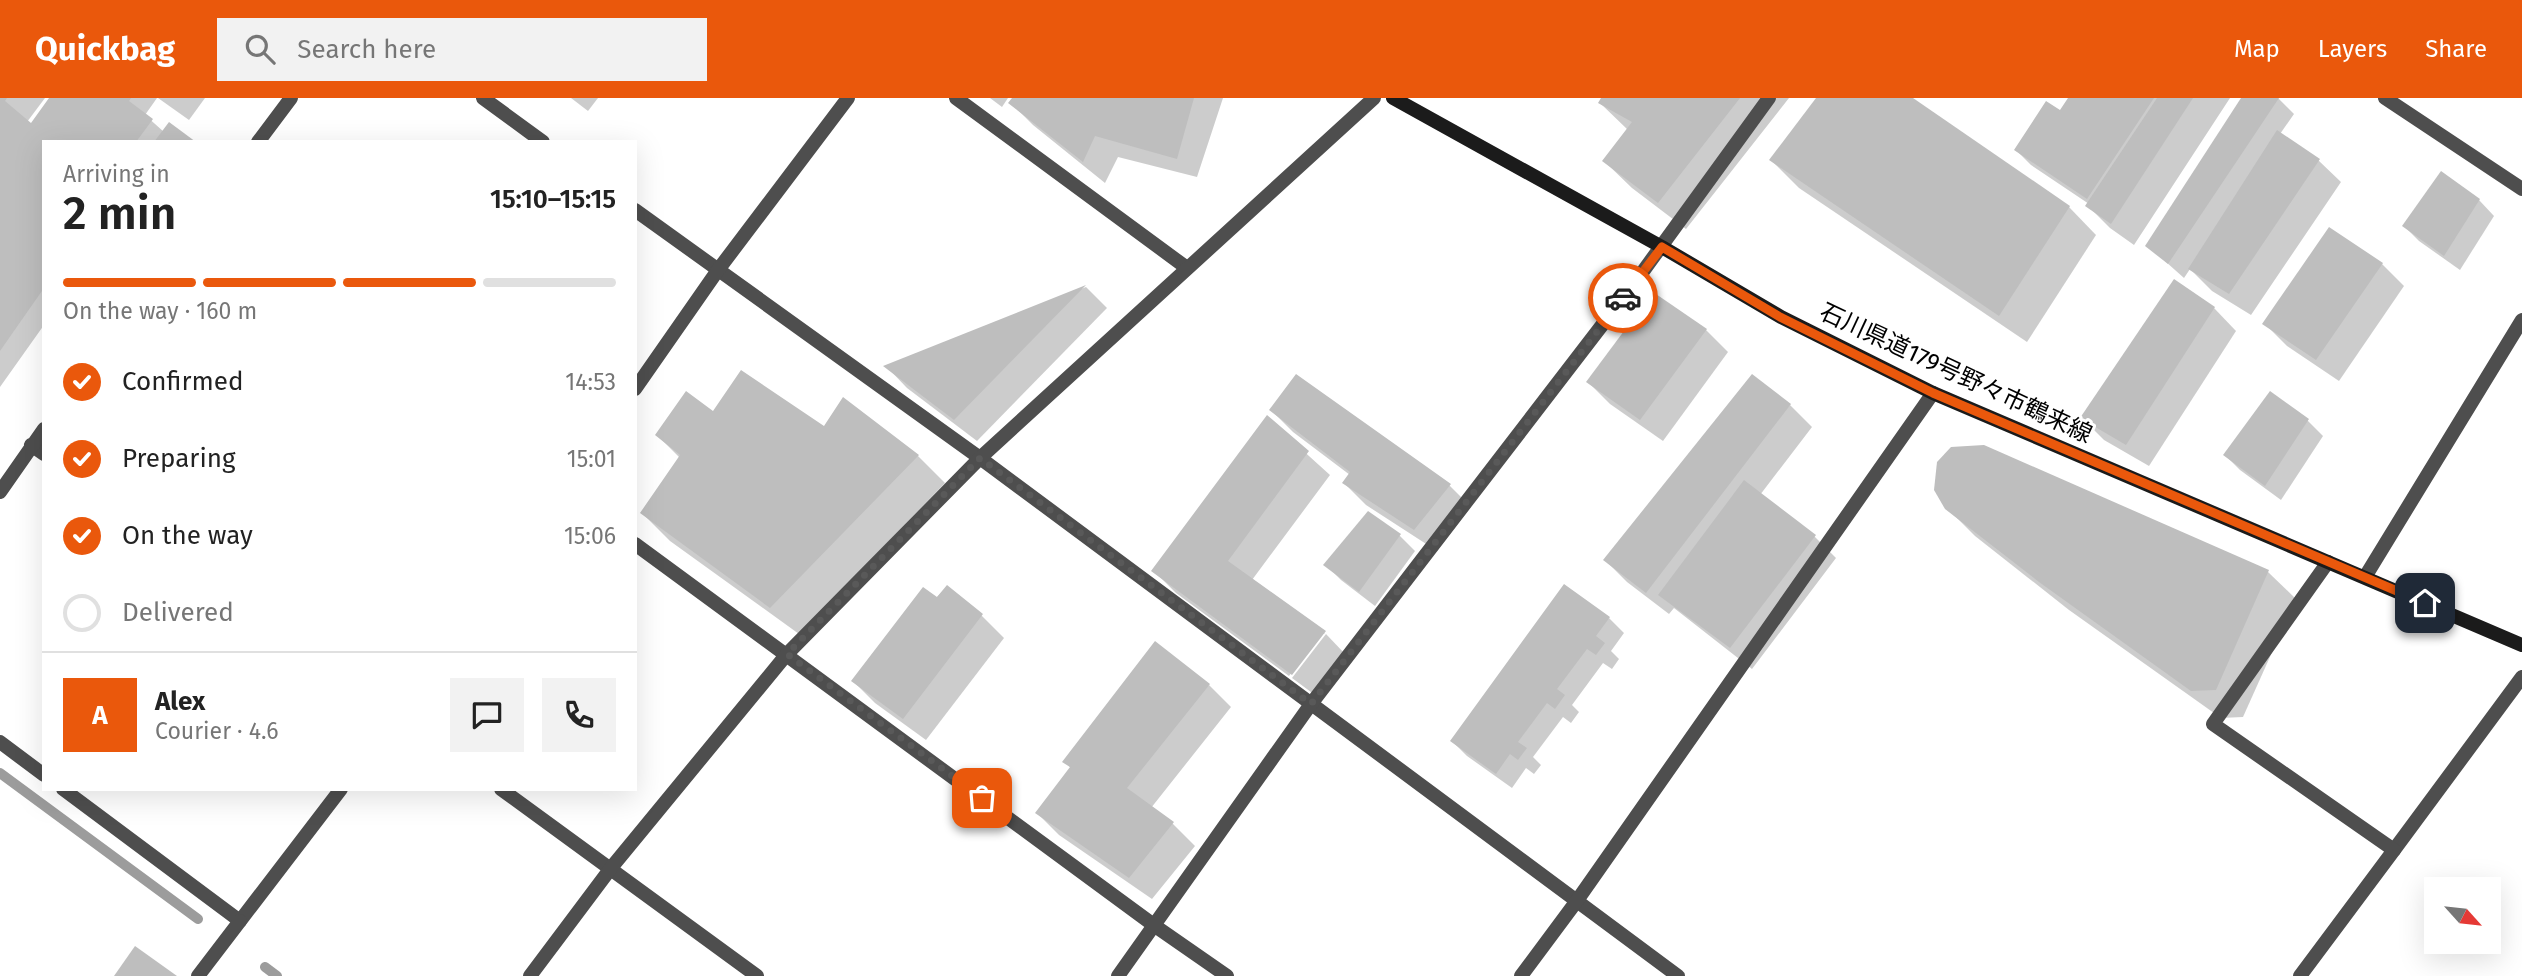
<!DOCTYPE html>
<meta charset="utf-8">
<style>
:root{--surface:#fff;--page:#f2f2f2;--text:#222;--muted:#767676;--line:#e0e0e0;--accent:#ea580c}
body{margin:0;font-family:"Fira Sans","Noto Sans JP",sans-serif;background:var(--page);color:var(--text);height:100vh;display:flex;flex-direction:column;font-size:26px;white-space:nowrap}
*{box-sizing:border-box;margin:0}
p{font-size:23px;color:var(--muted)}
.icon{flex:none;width:38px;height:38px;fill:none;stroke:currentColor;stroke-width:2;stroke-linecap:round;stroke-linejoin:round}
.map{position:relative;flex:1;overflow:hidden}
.side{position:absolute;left:42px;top:42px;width:595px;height:651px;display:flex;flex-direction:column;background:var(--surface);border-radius:0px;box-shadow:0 7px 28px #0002}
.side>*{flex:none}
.needle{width:46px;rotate:117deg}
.controls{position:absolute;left:2424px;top:779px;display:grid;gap:14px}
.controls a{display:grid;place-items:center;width:77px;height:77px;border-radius:0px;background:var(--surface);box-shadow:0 7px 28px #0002;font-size:35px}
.pin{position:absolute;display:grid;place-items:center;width:60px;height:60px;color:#fff;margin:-30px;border-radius:14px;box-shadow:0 4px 10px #0006}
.courier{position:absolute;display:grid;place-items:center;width:70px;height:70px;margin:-35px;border:5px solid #ea580c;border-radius:50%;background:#fff;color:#222;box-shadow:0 2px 9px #0007}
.summary em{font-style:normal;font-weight:600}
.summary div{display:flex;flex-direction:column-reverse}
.summary{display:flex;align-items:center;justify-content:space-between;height:119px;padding:0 21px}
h1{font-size:46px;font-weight:600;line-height:52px}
.bar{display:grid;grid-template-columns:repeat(4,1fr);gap:10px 7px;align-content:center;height:84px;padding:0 21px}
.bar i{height:9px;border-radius:5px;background:var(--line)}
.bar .selected{background:var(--accent)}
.bar p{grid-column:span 4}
.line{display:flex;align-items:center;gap:18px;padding:0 21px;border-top:2px solid var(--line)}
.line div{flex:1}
.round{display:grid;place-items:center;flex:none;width:74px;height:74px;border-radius:0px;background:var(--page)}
ol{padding:0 21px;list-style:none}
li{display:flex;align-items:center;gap:21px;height:77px}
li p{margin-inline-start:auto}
li .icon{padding:7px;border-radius:50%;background:var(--accent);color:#fff;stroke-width:4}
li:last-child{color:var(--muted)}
li i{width:38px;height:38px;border:4px solid var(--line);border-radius:50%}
header{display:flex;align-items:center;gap:42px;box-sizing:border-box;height:98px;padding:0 35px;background:var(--accent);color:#fff}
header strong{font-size:33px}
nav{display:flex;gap:38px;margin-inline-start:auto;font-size:24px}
.search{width:490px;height:63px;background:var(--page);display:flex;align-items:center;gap:18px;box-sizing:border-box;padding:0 24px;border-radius:0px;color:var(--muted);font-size:26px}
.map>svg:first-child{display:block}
.shadow{fill:#0003}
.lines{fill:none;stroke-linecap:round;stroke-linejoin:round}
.stream{stroke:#9c9c9c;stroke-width:10}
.building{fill:#bebebe}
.minor{stroke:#4e4e4e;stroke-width:14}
.tertiary{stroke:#4e4e4e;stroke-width:14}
.secondary{stroke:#1b1b1b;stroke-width:14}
.done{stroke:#595959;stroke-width:7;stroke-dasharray:0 12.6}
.route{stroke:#ea580c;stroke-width:9}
.labels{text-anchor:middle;stroke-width:6;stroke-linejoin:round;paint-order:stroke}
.street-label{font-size:24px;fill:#000;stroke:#fff}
</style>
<header>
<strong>Quickbag</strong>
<div class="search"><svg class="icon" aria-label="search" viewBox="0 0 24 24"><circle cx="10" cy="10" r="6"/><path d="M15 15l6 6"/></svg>Search here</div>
<nav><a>Map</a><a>Layers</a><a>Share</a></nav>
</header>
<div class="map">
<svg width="2522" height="878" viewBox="0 0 2522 878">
<rect width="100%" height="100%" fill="#fff"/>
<g class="shadow">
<polygon points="0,0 45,0 27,24 38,33 52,0 157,0 145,17 164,34 193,44 44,44 44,227 0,289"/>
<polygon points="158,0 205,0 189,22"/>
<polygon points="571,0 598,0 588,13"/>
<polygon points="990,0 1008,0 1002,9"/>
<polygon points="1015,0 1223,0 1197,79 1118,59 1105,85 1033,27 1011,5"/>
<polygon points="1603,0 1789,0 1686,131 1632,90 1604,63 1628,32 1600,5"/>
<polygon points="1818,0 1910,0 2069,109 2096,137 2027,244 1799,90 1771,62"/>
<polygon points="2070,0 2230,0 2134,147 2110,130 2088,108 2089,106 2031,67 2016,52 2060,14"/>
<polygon points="2243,0 2278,0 2294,16 2280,36 2318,62 2341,84 2251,217 2212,193 2190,171 2184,180 2148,148"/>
<polygon points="2479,102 2494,118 2460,172 2419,143 2404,128"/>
<polygon points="2382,166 2404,188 2339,283 2287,248 2265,226"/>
<polygon points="1086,189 1107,210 977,343 907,290 886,268"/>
<polygon points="1654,196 1706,232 1728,254 1663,343 1610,306 1588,284"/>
<polygon points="2214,210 2236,233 2149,368 2104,342 2082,320"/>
<polygon points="2270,295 2308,323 2323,338 2281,402 2240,372 2225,357"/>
<polygon points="1790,307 1812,329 1760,397 1814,438 1836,460 1752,571 1674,510 1669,516 1627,484 1605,462"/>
<polygon points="1271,312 1449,387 1471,409 1437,453 1366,407 1344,385 1350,377 1293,334"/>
<polygon points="1267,320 1330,377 1252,482 1325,536 1321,536 1289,578 1176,495 1154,473"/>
<polygon points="824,331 918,358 945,385 799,536 670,443 642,415 680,360 657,337"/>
<polygon points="1947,410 2268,474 2296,501 2243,619 2221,620 2069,512 1975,438"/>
<polygon points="1368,415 1400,438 1415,453 1375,508 1341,482 1326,467"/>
<polygon points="947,489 982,518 1004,540 926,642 875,605 853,583"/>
<polygon points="1609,520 1624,535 1611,553 1619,561 1612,571 1603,565 1572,607 1579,614 1571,625 1563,619 1533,659 1541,667 1534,676 1526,670 1512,690 1467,658 1452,643"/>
<polygon points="1326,536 1346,557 1315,597 1292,580"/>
<polygon points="1209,587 1231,609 1151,710 1173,726 1195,748 1152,801 1059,737 1037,715 1071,670 1065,664"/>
</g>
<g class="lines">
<g class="stream">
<polyline points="0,675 198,821"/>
<polyline points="265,869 277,878"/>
</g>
</g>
<g class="building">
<polygon points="0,0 7,0 5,3 31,25 49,0 131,0 129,3 153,21 136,44 44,44 44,190 0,253"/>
<polygon points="1012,0 1194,0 1177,61 1095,38 1083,64 1008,5"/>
<polygon points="1601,0 1740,0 1658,105 1602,63 1632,24 1598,5"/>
<polygon points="1816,0 1913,0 2070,108 1999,218 1769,62"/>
<polygon points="2068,0 2154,0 2087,101 2014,52 2046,3 2060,12"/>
<polygon points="2157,0 2193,0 2111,126 2085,108"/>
<polygon points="2241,0 2279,0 2168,166 2145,148"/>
<polygon points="169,24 196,44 154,44"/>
<polygon points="2277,32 2320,61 2229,196 2188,171"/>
<polygon points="2441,73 2480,101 2444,158 2402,128"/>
<polygon points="2329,129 2383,165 2316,262 2262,226"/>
<polygon points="2174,181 2215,209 2126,347 2080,320"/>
<polygon points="1086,187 954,322 883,268"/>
<polygon points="1653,194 1707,231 1640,322 1586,284"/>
<polygon points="741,272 824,328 843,299 919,357 770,510 640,415 680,357 655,337 686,293 713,313"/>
<polygon points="1296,276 1451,386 1414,432 1342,385 1350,374 1269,312"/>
<polygon points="1752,276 1791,306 1646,495 1603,462"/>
<polygon points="2270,293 2309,321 2265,388 2223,357"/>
<polygon points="1267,317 1309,353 1228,463 1326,533 1292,577 1151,473"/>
<polygon points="1984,347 2269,472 2216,592 2191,593 2039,484 1945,411 1934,392 1937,364 1951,349"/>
<polygon points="1744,382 1816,437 1730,550 1658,497"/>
<polygon points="1368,413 1401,436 1359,494 1323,467"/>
<polygon points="1564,486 1610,519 1596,538 1605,545 1596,557 1587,551 1557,591 1565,597 1555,611 1547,605 1518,644 1527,650 1518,662 1510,656 1496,676 1450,643"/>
<polygon points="947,487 983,516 903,621 851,583 923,489 937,499"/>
<polygon points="1155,543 1210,586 1127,690 1174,724 1129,780 1035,715 1070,669 1062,664"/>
<polygon points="135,848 177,878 114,878"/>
</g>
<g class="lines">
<g class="minor">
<polyline points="483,0 543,44"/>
<polyline points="956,0 1187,170"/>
<polyline points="2385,0 2522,91"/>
<polyline points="258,44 291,0"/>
<polyline points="635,112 980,360 1678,878"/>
<polyline points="635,291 718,172 848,0"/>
<polyline points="31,347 44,356"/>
<polyline points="0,394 44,331"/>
<polyline points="635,446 1155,828 1227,878"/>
<polyline points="2365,479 2522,222"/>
<polyline points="0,644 44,677"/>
<polyline points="63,691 240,823 341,691"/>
<polyline points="501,691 757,878"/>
<polyline points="2394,752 2522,579"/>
<polyline points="198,878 240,823"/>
<polyline points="1118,878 1311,606 1636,183 1769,0"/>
<polyline points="1521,878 1576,804 1933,295"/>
<polyline points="2300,878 2394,752 2213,626 2328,464"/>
</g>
<polyline class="tertiary" points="530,878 611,770 787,556 980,360 1374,0"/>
<polyline class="secondary" points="1393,0 1662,149 1781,219 1933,295 2522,547"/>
</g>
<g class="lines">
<polyline class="done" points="982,700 787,556 980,360 1311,606 1623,200"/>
<polyline class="route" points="1623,200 1662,149 1780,219 1933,295 2425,505"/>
</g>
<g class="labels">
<g class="street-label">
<text transform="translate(1956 275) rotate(25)" y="8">石川県道179号野々市鶴来線</text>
</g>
</g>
</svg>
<div class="controls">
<a><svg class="needle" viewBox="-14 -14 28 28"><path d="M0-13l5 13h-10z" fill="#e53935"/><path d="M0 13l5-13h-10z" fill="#767676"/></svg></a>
</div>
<div class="pin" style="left:982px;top:700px;background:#ea580c"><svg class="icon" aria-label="bag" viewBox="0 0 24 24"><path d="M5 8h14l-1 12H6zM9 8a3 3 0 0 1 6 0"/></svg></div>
<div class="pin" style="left:2425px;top:505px;background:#1f2937"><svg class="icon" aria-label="home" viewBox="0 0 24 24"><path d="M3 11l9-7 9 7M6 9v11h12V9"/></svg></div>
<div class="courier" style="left:1623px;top:200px"><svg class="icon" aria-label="car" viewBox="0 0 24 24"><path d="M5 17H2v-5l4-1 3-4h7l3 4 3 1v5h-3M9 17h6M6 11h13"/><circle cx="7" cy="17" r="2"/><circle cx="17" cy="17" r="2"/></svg></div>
<section class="side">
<div class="summary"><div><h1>2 min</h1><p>Arriving in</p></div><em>15:10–15:15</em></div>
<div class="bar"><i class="selected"></i><i class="selected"></i><i class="selected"></i><i></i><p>On the way · 160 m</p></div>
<ol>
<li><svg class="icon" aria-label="check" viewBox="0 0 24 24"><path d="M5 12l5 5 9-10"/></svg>Confirmed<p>14:53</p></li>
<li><svg class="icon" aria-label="check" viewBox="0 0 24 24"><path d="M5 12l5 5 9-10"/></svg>Preparing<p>15:01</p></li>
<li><svg class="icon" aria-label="check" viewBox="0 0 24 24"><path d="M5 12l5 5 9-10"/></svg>On the way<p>15:06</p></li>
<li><i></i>Delivered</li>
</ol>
<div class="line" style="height:126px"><b class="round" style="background:var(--accent);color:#fff">A</b><div><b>Alex</b><p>Courier · 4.6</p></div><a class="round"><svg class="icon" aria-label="chat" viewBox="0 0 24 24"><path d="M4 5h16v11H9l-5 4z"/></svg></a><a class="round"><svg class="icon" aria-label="phone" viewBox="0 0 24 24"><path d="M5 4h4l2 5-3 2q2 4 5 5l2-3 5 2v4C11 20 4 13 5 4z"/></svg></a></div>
</section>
</div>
